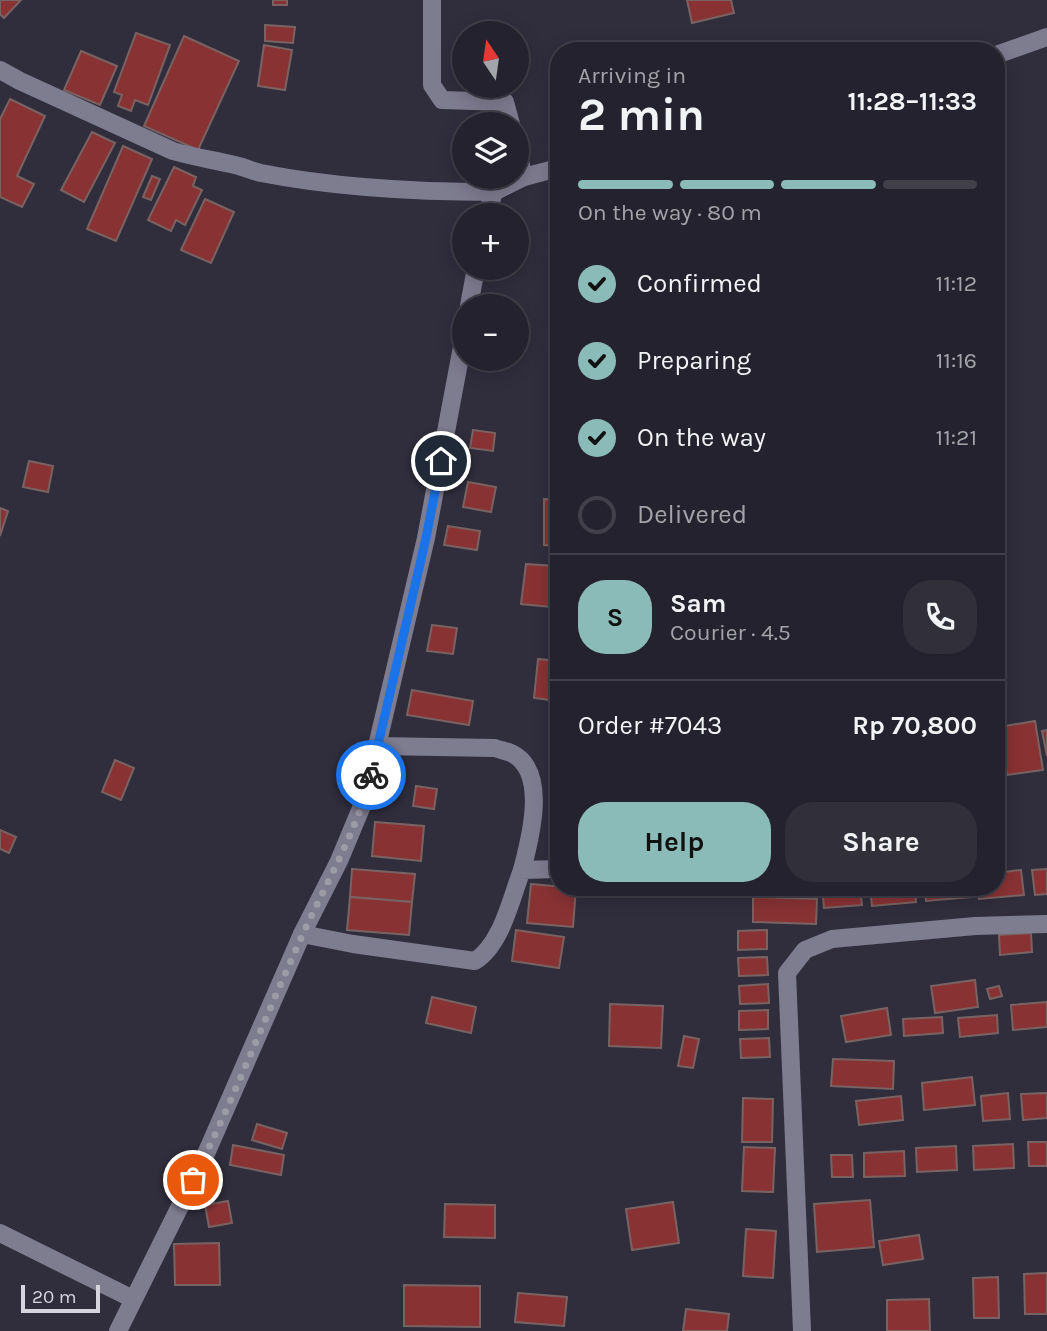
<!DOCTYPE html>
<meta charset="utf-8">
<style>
:root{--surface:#24222e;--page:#302f3a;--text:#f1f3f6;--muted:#a3a4aa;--line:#413f4a;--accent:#8bbbb9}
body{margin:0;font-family:Karla,sans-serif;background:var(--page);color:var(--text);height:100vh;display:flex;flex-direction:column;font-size:26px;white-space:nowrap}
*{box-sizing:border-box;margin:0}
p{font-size:23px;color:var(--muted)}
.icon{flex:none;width:38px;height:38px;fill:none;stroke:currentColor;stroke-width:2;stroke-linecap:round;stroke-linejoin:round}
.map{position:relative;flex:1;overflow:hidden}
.drawer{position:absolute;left:550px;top:42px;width:455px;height:854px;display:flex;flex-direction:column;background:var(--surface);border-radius:28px;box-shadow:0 4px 18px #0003,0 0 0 2px var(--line)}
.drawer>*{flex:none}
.needle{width:46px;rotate:347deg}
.buttons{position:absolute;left:452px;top:21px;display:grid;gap:14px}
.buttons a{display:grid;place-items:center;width:77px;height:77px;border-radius:50%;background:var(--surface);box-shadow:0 4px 18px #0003,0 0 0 2px var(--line);font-size:35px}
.scale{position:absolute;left:21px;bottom:18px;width:79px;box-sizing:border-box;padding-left:7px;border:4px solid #d6d5df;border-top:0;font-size:19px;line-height:24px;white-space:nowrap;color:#d6d5df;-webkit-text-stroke:5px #302e3d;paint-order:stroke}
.pin{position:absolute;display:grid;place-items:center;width:60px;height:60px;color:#fff;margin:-30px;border:4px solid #fff;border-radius:50%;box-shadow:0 2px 7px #0007}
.courier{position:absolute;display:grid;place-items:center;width:70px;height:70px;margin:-35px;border:5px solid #1a73e8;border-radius:50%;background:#fff;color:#222;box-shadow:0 2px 9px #0007}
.headline em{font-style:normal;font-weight:700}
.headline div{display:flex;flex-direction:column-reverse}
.headline{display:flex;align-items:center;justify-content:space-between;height:119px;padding:0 28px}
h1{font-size:46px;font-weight:700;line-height:52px}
.bar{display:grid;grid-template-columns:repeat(4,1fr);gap:10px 7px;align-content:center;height:84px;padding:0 28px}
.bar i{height:9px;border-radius:5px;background:var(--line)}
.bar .current{background:var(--accent)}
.bar p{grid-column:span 4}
.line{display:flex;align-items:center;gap:18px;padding:0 28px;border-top:2px solid var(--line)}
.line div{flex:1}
.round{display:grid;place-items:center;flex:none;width:74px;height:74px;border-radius:28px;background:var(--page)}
ol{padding:0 28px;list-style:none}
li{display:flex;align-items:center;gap:21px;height:77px}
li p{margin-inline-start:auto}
li .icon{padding:7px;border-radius:50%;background:var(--accent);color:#111;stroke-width:4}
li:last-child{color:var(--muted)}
li i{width:38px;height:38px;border:4px solid var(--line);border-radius:50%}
.cta{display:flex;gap:14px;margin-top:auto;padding:14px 28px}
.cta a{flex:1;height:80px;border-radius:28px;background:var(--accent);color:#111;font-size:28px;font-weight:700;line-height:80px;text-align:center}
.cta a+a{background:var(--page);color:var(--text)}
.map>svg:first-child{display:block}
.building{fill:#893234;stroke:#796362;stroke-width:2}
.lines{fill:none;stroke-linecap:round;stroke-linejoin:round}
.street{stroke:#7e7c8f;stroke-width:18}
.done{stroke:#9c9ba6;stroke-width:7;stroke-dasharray:0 12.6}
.route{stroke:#1a73e8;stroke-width:9}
</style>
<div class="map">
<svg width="1047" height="1331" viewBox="0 0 1047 1331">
<rect width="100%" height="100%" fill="#302e3d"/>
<g class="building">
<polygon points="0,0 21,0 4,18 0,14"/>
<rect x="273" y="0" width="14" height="5"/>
<polygon points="687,0 731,0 734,13 692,23"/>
<polygon points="265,25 295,27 293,43 265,41"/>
<polygon points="136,33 170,45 148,105 135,100 131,111 118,106 122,95 114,92"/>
<polygon points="184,36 239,61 198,150 144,126"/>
<polygon points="264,45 292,50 285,90 258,86"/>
<polygon points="81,51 117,66 100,105 64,90"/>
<polygon points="10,99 45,116 17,176 34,184 22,207 0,197 0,119"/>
<polygon points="92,132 115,143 84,202 61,190"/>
<polygon points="123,146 152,159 116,241 87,229"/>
<polygon points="174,167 196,177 193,186 202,190 185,225 176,220 171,231 148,220"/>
<polygon points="152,176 160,179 151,200 143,197"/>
<polygon points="205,199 234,212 211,263 181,250"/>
<polygon points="473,430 495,433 493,451 470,448"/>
<polygon points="29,461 53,466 48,492 23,487"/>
<polygon points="468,482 496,487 491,512 463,507"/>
<polygon points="544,499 558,500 558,546 544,545"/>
<polygon points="0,508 8,511 0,536"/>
<polygon points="448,526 480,531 477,550 444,545"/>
<polygon points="526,564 556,566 551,607 521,604"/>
<polygon points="432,625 457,628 453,654 427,651"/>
<polygon points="538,659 558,661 558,701 534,698"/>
<polygon points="412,690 473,701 469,725 407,715"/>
<polygon points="1035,721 1043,770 1007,775 999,727"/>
<polygon points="1047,730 1047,756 1042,731"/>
<polygon points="115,760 134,768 121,800 102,792"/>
<polygon points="416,786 437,789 434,809 413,806"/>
<polygon points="375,822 424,826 421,861 372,856"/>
<polygon points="0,830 16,837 9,853 0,849"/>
<polygon points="352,869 415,874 412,902 350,897"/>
<polygon points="1047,869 1047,894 1035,895 1032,870"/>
<polygon points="1021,870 1024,895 979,899 978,887 996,887 996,873"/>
<polygon points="531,884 576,888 573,927 527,923"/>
<polygon points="822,887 860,887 862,905 824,908"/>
<polygon points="870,887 915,887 916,902 872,906"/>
<polygon points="925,887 970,887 971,897 926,901"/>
<polygon points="350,897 412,902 409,935 347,930"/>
<polygon points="753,897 817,899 816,924 753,922"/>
<polygon points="516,930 564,937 559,968 512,961"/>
<polygon points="767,930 767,949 738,950 738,931"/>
<polygon points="1031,933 1032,952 1000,955 999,935"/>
<polygon points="767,957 768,975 739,976 738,958"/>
<polygon points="975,980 978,1007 935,1013 931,986"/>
<polygon points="768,984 769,1003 740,1004 739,986"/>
<polygon points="999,986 1002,996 990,999 987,989"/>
<polygon points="432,997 476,1007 471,1033 426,1023"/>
<polygon points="1047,1002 1047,1027 1013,1030 1011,1005"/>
<polygon points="610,1004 663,1006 661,1048 609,1046"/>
<polygon points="887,1008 891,1035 846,1042 841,1016"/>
<polygon points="768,1010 768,1029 739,1030 739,1011"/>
<polygon points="997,1015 998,1033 960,1037 958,1018"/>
<polygon points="942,1017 943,1033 904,1036 903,1019"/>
<polygon points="684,1036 699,1039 693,1068 678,1066"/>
<polygon points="769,1038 770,1057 741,1058 740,1039"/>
<polygon points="833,1059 894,1061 893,1089 831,1086"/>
<polygon points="972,1077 975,1105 924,1110 922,1083"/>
<polygon points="1008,1093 1010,1119 983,1121 981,1096"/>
<polygon points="1047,1093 1047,1118 1023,1120 1021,1094"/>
<polygon points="901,1096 903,1120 859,1125 856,1101"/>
<polygon points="743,1098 773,1099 772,1142 742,1142"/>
<polygon points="257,1124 287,1133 282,1149 252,1140"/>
<polygon points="1028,1142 1047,1142 1047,1166 1029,1166"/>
<polygon points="1013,1144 1014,1168 974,1170 973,1146"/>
<polygon points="233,1145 284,1155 281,1175 230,1165"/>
<polygon points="956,1146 957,1170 917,1172 916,1148"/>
<polygon points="744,1147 775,1148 773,1192 742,1191"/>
<polygon points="904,1151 905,1176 864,1177 864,1153"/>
<polygon points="831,1155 852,1155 853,1177 832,1177"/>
<polygon points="870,1200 874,1247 817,1252 814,1204"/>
<polygon points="228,1201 232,1223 209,1227 205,1205"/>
<polygon points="673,1202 679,1243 632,1250 626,1209"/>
<polygon points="445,1204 495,1205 495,1238 444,1237"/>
<polygon points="746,1229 776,1231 773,1278 743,1276"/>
<polygon points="919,1235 923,1259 883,1265 879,1241"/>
<polygon points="219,1243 220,1285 175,1285 174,1244"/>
<polygon points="1047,1273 1047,1314 1025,1314 1024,1274"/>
<polygon points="998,1277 999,1318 974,1318 973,1278"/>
<polygon points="404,1285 480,1286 480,1327 404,1326"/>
<polygon points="518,1293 567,1297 564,1326 515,1322"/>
<polygon points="929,1299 930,1331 887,1331 887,1300"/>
<polygon points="686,1309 729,1314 727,1331 683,1331"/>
</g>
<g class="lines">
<g class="street">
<polyline points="432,0 432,85 442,100 505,102 511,124"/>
<polyline points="996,55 1047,37"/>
<path d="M0 70 20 81 173 151C193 157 214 160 235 165 244 167 252 171 261 173 337 188 417 192 494 192"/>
<polyline points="516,146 524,177"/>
<polyline points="487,215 494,192 524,177 558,168"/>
<polyline points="469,306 476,268"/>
<path d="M378 746 495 748C500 750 506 751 511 753 549 771 530 839 522 870"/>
<path d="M302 934 353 944 475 961C502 944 511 898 522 870L558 869"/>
<polyline points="0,1233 133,1299"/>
<polyline points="118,1331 205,1156 302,934 339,861 364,801 426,538 464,336"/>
<polyline points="802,1331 787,973 805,950 832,939 975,926 1047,924"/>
</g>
</g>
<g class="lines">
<path class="done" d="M193 1180C233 1101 265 1017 302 936 326 883 356 833 371 775"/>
<polyline class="route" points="371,775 426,538 441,461"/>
</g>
</svg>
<div class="buttons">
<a><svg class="needle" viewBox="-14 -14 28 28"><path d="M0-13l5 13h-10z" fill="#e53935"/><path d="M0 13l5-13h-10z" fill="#a3a4aa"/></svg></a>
<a><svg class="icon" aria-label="layers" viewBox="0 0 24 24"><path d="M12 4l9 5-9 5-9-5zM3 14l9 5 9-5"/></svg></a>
<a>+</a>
<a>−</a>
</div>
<div class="scale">20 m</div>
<div class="pin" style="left:193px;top:1180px;background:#ea580c"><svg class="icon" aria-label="bag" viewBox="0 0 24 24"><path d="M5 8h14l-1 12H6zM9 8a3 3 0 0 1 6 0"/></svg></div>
<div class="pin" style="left:441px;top:461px;background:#1f2937"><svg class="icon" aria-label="home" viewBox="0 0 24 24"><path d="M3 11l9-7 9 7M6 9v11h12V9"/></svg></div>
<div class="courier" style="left:371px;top:775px"><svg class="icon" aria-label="bike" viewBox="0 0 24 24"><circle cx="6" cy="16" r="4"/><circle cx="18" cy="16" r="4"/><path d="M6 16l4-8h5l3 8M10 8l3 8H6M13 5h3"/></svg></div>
<section class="drawer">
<div class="headline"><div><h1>2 min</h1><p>Arriving in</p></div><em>11:28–11:33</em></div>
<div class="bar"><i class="current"></i><i class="current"></i><i class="current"></i><i></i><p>On the way · 80 m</p></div>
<ol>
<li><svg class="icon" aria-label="check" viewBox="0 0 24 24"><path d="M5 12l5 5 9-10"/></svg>Confirmed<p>11:12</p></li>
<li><svg class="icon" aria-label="check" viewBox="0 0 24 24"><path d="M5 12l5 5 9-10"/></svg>Preparing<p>11:16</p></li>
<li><svg class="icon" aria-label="check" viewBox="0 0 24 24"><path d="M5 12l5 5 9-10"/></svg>On the way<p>11:21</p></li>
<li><i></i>Delivered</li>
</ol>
<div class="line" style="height:126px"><b class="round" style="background:var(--accent);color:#111">S</b><div><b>Sam</b><p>Courier · 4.5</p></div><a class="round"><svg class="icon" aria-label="phone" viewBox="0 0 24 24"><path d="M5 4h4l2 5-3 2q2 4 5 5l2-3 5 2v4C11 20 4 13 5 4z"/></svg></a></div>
<div class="line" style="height:91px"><div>Order #7043</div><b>Rp 70,800</b></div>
<div class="cta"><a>Help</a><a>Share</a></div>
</section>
</div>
